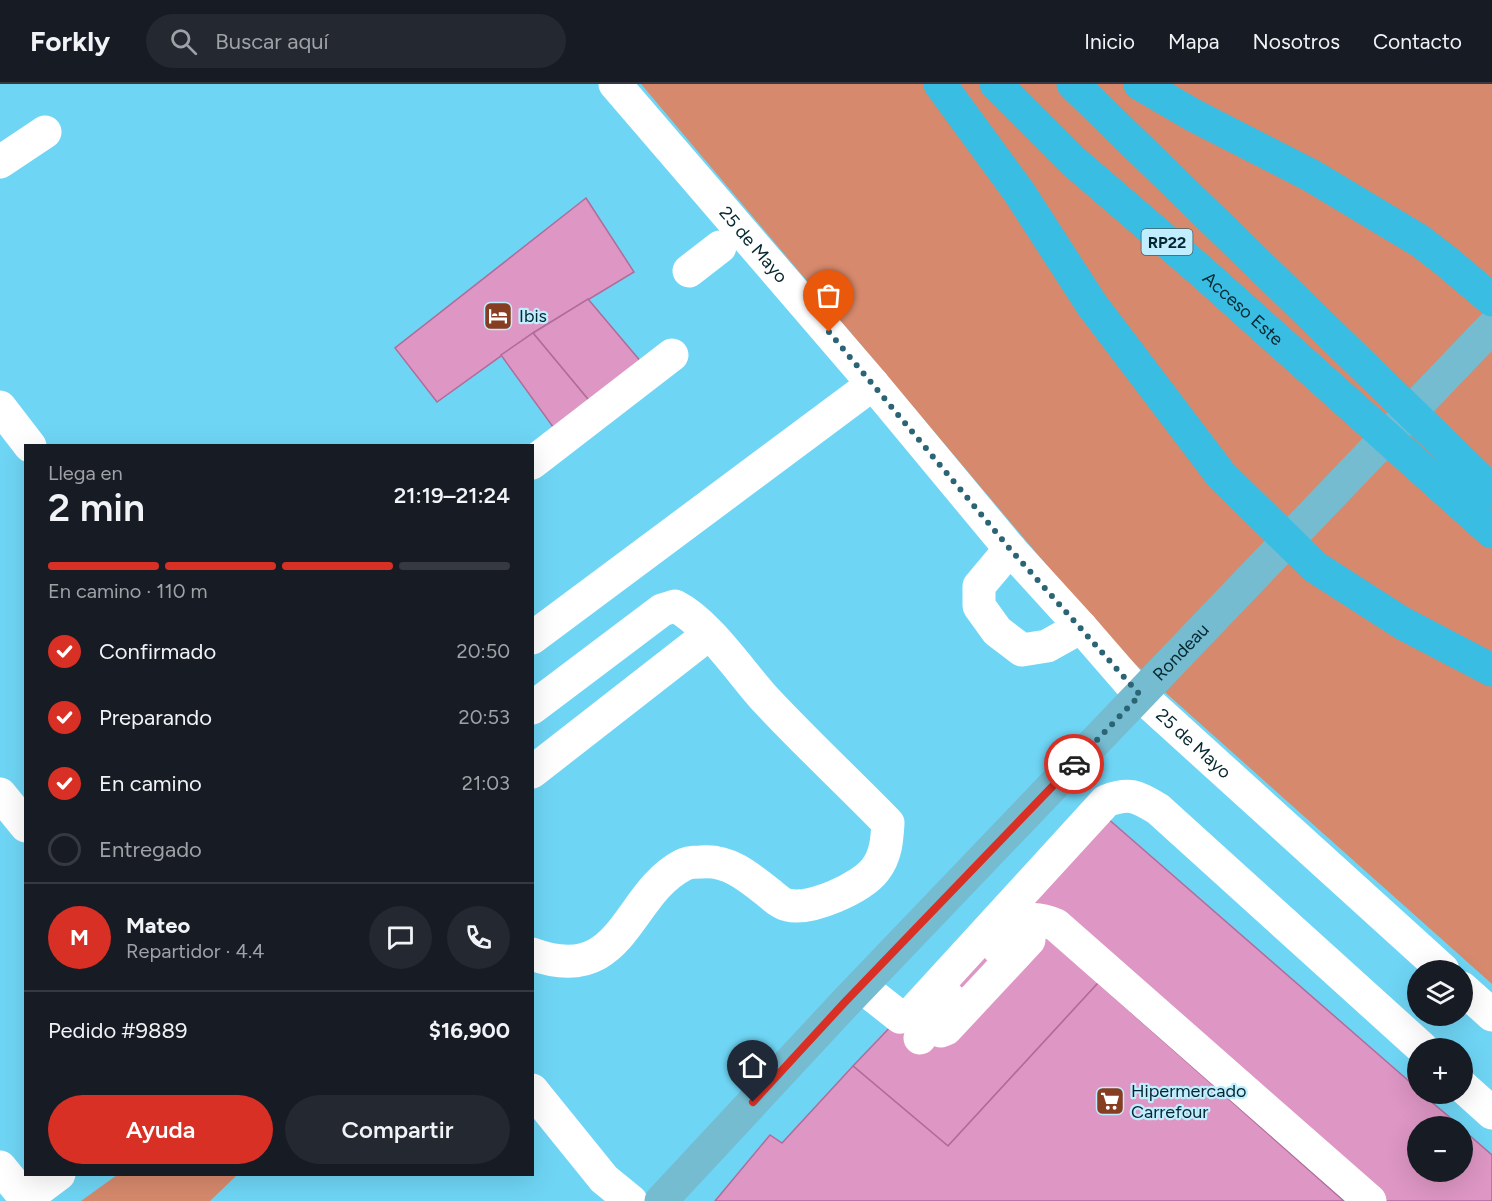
<!DOCTYPE html>
<html lang="es">
<meta charset="utf-8">
<style>
:root{--surface:#171b24;--page:#242831;--text:#f1f3f6;--muted:#9ea1a6;--line:#363941;--accent:#d93025}
body{margin:0;font-family:Figtree,sans-serif;background:var(--page);color:var(--text);height:100vh;display:flex;flex-direction:column;font-size:22px;white-space:nowrap}
*{box-sizing:border-box;margin:0}
p{font-size:20px;color:var(--muted)}
.icon{flex:none;width:33px;height:33px;fill:none;stroke:currentColor;stroke-width:2;stroke-linecap:round;stroke-linejoin:round}
.map{position:relative;flex:1;overflow:hidden}
.side{position:absolute;left:24px;top:360px;width:510px;height:732px;display:flex;flex-direction:column;background:var(--surface);border-radius:0px;box-shadow:0 6px 24px #0002}
.side>*{flex:none}
.tools{position:absolute;left:1407px;top:876px;display:grid;gap:12px}
.tools a{display:grid;place-items:center;width:66px;height:66px;border-radius:50%;background:var(--surface);box-shadow:0 6px 24px #0002;font-size:30px}
.pin{position:absolute;display:grid;place-items:center;width:51px;height:51px;color:#fff;margin:-62px -26px;border-radius:50% 50% 50% 0;rotate:-45deg;box-shadow:0 0 6px #0007}
.pin .icon{rotate:45deg}
.courier{position:absolute;display:grid;place-items:center;width:60px;height:60px;margin:-30px;border:4px solid #d93025;border-radius:50%;background:#fff;color:#222;box-shadow:0 2px 8px #0007}
.overview em{font-style:normal;font-weight:600}
.overview div{display:flex;flex-direction:column-reverse}
.overview{display:flex;align-items:center;justify-content:space-between;height:102px;padding:0 24px}
h1{font-size:39px;font-weight:600;line-height:45px}
.bar{display:grid;grid-template-columns:repeat(4,1fr);gap:9px 6px;align-content:center;height:72px;padding:0 24px}
.bar i{height:8px;border-radius:4px;background:var(--line)}
.bar .current{background:var(--accent)}
.bar p{grid-column:span 4}
.line{display:flex;align-items:center;gap:15px;padding:0 24px;border-top:2px solid var(--line)}
.line div{flex:1}
.round{display:grid;place-items:center;flex:none;width:63px;height:63px;border-radius:32px;background:var(--page)}
ol{padding:0 24px;list-style:none}
li{display:flex;align-items:center;gap:18px;height:66px}
li p{margin-inline-start:auto}
li .icon{padding:6px;border-radius:50%;background:var(--accent);color:#fff;stroke-width:4}
li:last-child{color:var(--muted)}
li i{width:33px;height:33px;border:3px solid var(--line);border-radius:50%}
.button{display:flex;gap:12px;margin-top:auto;padding:12px 24px}
.button a{flex:1;height:69px;border-radius:36px;background:var(--accent);color:#fff;font-size:24px;font-weight:600;line-height:69px;text-align:center}
.button a+a{background:var(--page);color:var(--text)}
header{display:flex;align-items:center;gap:36px;box-sizing:border-box;height:84px;padding:0 30px;background:var(--surface);border-bottom:2px solid var(--line)}
header strong{font-size:28px}
nav{display:flex;gap:33px;margin-inline-start:auto;font-size:21px}
.search{width:420px;height:54px;background:var(--page);display:flex;align-items:center;gap:15px;box-sizing:border-box;padding:0 21px;border-radius:33px;color:var(--muted);font-size:22px}
.map>svg:first-child{display:block}
.green{fill:#d6896c}
.building{fill:#de96c4;stroke:#b16c99;stroke-width:1.5}
.lines{fill:none;stroke-linecap:round;stroke-linejoin:round}
.minor{stroke:#fff;stroke-width:33}
.major{stroke:#75bcd0;stroke-width:33}
.highway{stroke:#3abde2;stroke-width:33}
.done{stroke:#2a6475;stroke-width:6;stroke-dasharray:0 10.8}
.route{stroke:#d93025;stroke-width:8}
.labels{text-anchor:middle;stroke-width:4.5;stroke-linejoin:round;paint-order:stroke}
.shield{fill:#c0eefe;stroke:#3d636e;stroke-width:1.5}
.shield-label{font-size:16px;font-weight:bold;fill:#052730}
.street-label{font-size:18px;fill:#052730;stroke:#c0eefe}
.poi-label{font-size:18px;fill:#052730;stroke:#c0eefe;text-anchor:start}
</style>
<header>
<strong>Forkly</strong>
<div class="search"><svg class="icon" aria-label="search" viewBox="0 0 24 24"><circle cx="10" cy="10" r="6"/><path d="M15 15l6 6"/></svg>Buscar aquí</div>
<nav><a>Inicio</a><a>Mapa</a><a>Nosotros</a><a>Contacto</a></nav>
</header>
<div class="map">
<svg width="1492" height="1117" viewBox="0 0 1492 1117">
<rect width="100%" height="100%" fill="#6fd5f5"/>
<g class="green">
<polygon points="641,0 1492,0 1492,900 1167,610 1108,554"/>
<polygon points="117,1091 117,1090 237,1091 210,1117 81,1117"/>
</g>
<g class="building">
<polygon points="586,114 634,188 533,249 437,318 395,264"/>
<polygon points="588,215 642,279 592,320 533,249"/>
<polygon points="533,249 592,320 556,347 501,271"/>
<polygon points="1098,726 1418,1005 1418,1010 1422,1010 1460,1042 1418,1042 1418,1088 1462,1088 1462,1045 1492,1071 1492,1117 1356,1117 1098,899 948,1062 853,982"/>
<polygon points="1098,899 1344,1117 715,1117 770,1051 782,1059 853,982 948,1062"/>
</g>
<g class="lines">
<g class="minor">
<path id="s1" d="M615 0 873 300 1010 465 1081 543 1140 611 1443 886"/>
<polyline points="0,78 45,48"/>
<polyline points="689,187 720,163"/>
<polyline points="0,323 30,362"/>
<polyline points="532,379 672,271"/>
<polyline points="1010,465 979,502 979,522 997,547 1022,566 1047,562 1081,543"/>
<polyline points="532,554 873,300"/>
<path d="M532 624 662 526 675 522C707 538 739 586 764 614 804 657 847 697 888 739 887 756 886 772 875 786 861 804 810 827 788 821 781 820 774 813 769 809 749 793 728 775 701 778 695 778 688 778 683 781 625 811 624 904 532 870"/>
<polyline points="532,688 709,550"/>
<polyline points="0,710 26,742"/>
<path d="M998 864C1019 841 1023 827 1056 841L1370 1117"/>
<path d="M862 903 900 933 913 928 1106 717C1129 708 1137 712 1158 725L1422 964"/>
<polyline points="1462,904 1492,931"/>
<polyline points="941,947 946,945 1029,856"/>
<polyline points="920,954 932,935 950,915"/>
<polyline points="1462,1002 1492,1029"/>
<polyline points="532,1006 604,1095 631,1117"/>
<polyline points="0,1083 26,1115"/>
<polyline points="23,1117 59,1090"/>
</g>
<path class="major" id="s2" d="M661 1117 845 919 1492 243"/>
<g class="highway">
<polyline points="940,0 1019,108 1092,221 1221,391 1315,483 1402,539 1492,586"/>
<path id="s3" d="M996 0 1073 77 1202 188 1492 448"/>
<polyline points="1073,0 1492,407"/>
<polyline points="1140,0 1193,31 1312,92 1420,157 1446,177 1492,216"/>
</g>
</g>
<g class="lines">
<polyline class="done" points="829,248 1010,465 1140,611 1074,680"/>
<polyline class="route" points="753,1018 844,919 1074,680"/>
</g>
<defs>
<g id="hotel-square" transform="scale(1.5)"><rect x="-9" y="-9" width="18" height="18" rx="4" fill="#863d21" stroke="#c0eefe"/><path d="M-6-4.5h1.5V1H6V5H4.5V3h-9V5H-6ZM-4 0a1.8 1.8 0 1 1 3.6 0ZM.5 0V-2.5h3Q6-2.5 6 0Z" fill="#fff"/></g>
<g id="supermarket-square" transform="scale(1.5)"><rect x="-9" y="-9" width="18" height="18" rx="4" fill="#863d21" stroke="#c0eefe"/><path d="M-6-5.5h2.5l.6 2H6L4.5 2H-2.5L-4.4-4H-6ZM-1.5 3.2a1.3 1.3 0 1 0 .1 0ZM3 3.2a1.3 1.3 0 1 0 .1 0Z" fill="#fff"/></g>
</defs>
<g fill-rule="evenodd">
<use href="#hotel-square" x="498" y="232"/>
<use href="#supermarket-square" x="1110" y="1017"/>
</g>
<g class="labels">
<rect class="shield" x="1141.5" y="145" width="51" height="26" rx="4.5"/>
<g class="shield-label">
<text x="1167" y="164">RP22</text>
</g>
<g class="street-label">
<text dy="6" stroke="none"><textPath href="#s1" startOffset="212">25 de Mayo</textPath></text>
<text dy="6" stroke="none"><textPath href="#s3" startOffset="334">Acceso Este</textPath></text>
<text dy="6" stroke="none"><textPath href="#s2" startOffset="756">Rondeau</textPath></text>
<text dy="6" stroke="none"><textPath href="#s1" startOffset="878">25 de Mayo</textPath></text>
</g>
<g class="poi-label">
<text x="519" y="238">Ibis</text>
<text x="1131" y="1013">Hipermercado<tspan x="1131" dy="21">Carrefour</tspan></text>
</g>
</g>
</svg>
<div class="tools">
<a><svg class="icon" aria-label="layers" viewBox="0 0 24 24"><path d="M12 4l9 5-9 5-9-5zM3 14l9 5 9-5"/></svg></a>
<a>+</a>
<a>−</a>
</div>
<div class="pin" style="left:829px;top:248px;background:#ea580c"><svg class="icon" aria-label="bag" viewBox="0 0 24 24"><path d="M5 8h14l-1 12H6zM9 8a3 3 0 0 1 6 0"/></svg></div>
<div class="pin" style="left:753px;top:1018px;background:#1f2937"><svg class="icon" aria-label="home" viewBox="0 0 24 24"><path d="M3 11l9-7 9 7M6 9v11h12V9"/></svg></div>
<div class="courier" style="left:1074px;top:680px"><svg class="icon" aria-label="car" viewBox="0 0 24 24"><path d="M5 17H2v-5l4-1 3-4h7l3 4 3 1v5h-3M9 17h6M6 11h13"/><circle cx="7" cy="17" r="2"/><circle cx="17" cy="17" r="2"/></svg></div>
<section class="side">
<div class="overview"><div><h1>2 min</h1><p>Llega en</p></div><em>21:19–21:24</em></div>
<div class="bar"><i class="current"></i><i class="current"></i><i class="current"></i><i></i><p>En camino · 110 m</p></div>
<ol>
<li><svg class="icon" aria-label="check" viewBox="0 0 24 24"><path d="M5 12l5 5 9-10"/></svg>Confirmado<p>20:50</p></li>
<li><svg class="icon" aria-label="check" viewBox="0 0 24 24"><path d="M5 12l5 5 9-10"/></svg>Preparando<p>20:53</p></li>
<li><svg class="icon" aria-label="check" viewBox="0 0 24 24"><path d="M5 12l5 5 9-10"/></svg>En camino<p>21:03</p></li>
<li><i></i>Entregado</li>
</ol>
<div class="line" style="height:108px"><b class="round" style="background:var(--accent);color:#fff">M</b><div><b>Mateo</b><p>Repartidor · 4.4</p></div><a class="round"><svg class="icon" aria-label="chat" viewBox="0 0 24 24"><path d="M4 5h16v11H9l-5 4z"/></svg></a><a class="round"><svg class="icon" aria-label="phone" viewBox="0 0 24 24"><path d="M5 4h4l2 5-3 2q2 4 5 5l2-3 5 2v4C11 20 4 13 5 4z"/></svg></a></div>
<div class="line" style="height:78px"><div>Pedido #9889</div><b>$16,900</b></div>
<div class="button"><a>Ayuda</a><a>Compartir</a></div>
</section>
</div>
